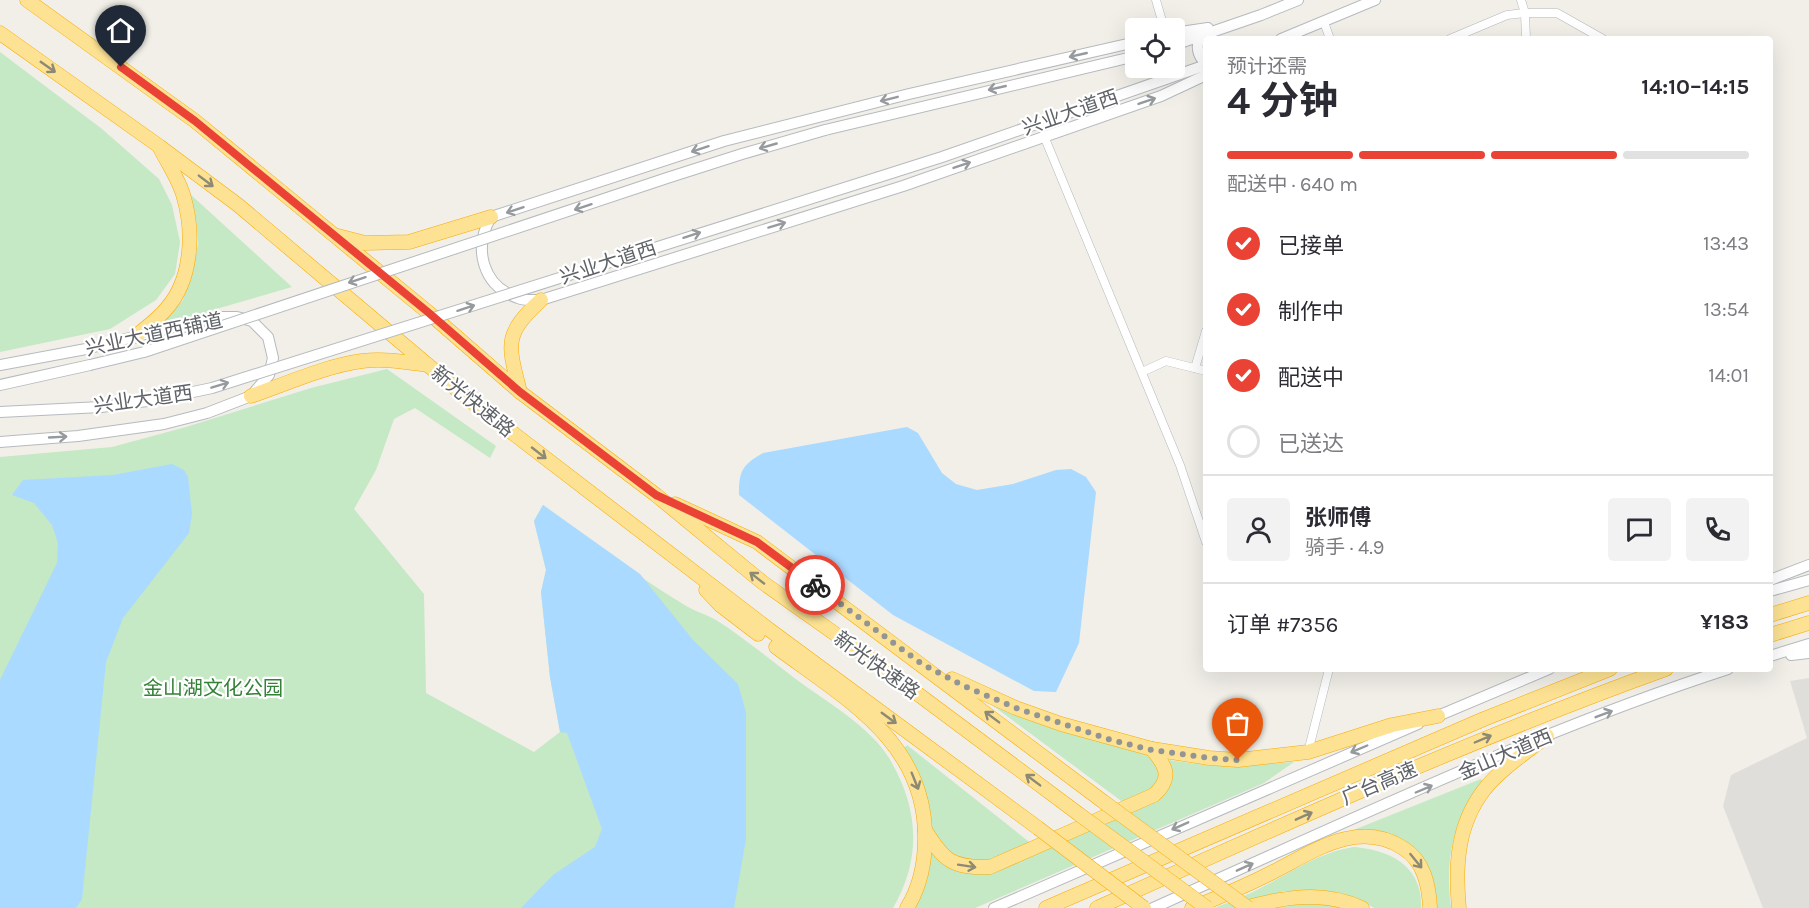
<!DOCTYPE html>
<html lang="zh">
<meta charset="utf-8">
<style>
:root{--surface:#fff;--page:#f2f2f3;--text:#2b2b33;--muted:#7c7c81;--line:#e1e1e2;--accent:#ea4335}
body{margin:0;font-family:Karla,"Noto Sans SC",sans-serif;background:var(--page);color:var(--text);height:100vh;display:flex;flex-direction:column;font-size:22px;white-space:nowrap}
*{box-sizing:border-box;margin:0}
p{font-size:20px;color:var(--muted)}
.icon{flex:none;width:33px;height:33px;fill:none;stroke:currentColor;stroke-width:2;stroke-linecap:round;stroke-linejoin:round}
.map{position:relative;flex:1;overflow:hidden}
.side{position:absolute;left:1203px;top:36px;width:570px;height:636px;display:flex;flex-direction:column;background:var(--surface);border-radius:6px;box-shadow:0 6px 24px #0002}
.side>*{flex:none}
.tools{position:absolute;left:1125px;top:18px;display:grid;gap:12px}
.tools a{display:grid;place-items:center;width:60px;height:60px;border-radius:6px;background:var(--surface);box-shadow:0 6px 24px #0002;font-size:30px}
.pin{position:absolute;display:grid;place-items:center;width:51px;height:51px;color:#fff;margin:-62px -26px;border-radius:50% 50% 50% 0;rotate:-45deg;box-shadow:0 0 6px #0007}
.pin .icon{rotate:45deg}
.courier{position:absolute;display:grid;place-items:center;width:60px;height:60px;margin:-30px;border:4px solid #ea4335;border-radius:50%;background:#fff;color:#222;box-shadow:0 2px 8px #0007}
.summary em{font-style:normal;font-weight:700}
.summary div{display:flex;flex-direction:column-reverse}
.summary{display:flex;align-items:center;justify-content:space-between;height:102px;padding:0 24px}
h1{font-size:39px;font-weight:700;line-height:45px}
.bar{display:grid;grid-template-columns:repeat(4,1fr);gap:9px 6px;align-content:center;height:72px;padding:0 24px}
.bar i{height:8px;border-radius:4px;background:var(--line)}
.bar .current{background:var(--accent)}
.bar p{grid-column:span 4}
.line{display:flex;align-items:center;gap:15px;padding:0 24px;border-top:2px solid var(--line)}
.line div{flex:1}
.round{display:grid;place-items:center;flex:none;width:63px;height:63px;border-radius:6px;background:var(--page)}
ol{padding:0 24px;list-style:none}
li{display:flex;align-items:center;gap:18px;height:66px}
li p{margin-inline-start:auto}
li .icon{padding:6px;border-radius:50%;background:var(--accent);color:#fff;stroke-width:4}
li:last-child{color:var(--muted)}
li i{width:33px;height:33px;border:3px solid var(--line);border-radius:50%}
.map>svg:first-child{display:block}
.industrial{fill:#e0deda}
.green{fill:#c5e8c5}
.water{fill:#aadaff}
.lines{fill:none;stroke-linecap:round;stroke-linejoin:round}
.street-casing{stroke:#b5b8bc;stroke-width:9}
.secondary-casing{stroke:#b6babf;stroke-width:12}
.highway-casing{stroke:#f9ab00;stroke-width:15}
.street{stroke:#fff;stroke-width:8}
.secondary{stroke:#fff;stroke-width:10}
.highway{stroke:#fde293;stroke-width:14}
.secondary-bridge-casing{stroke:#b6babf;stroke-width:12;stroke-linecap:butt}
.highway-bridge-casing{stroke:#f9ab00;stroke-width:15;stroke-linecap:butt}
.secondary-bridge{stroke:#fff;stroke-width:10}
.highway-bridge{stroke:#fde293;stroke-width:14}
.oneway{stroke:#979a9d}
.oneway2{stroke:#8e8975}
.done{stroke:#929495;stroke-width:6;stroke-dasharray:0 10.8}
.route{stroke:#ea4335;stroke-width:8}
.labels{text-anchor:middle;stroke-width:4.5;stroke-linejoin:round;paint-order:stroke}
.street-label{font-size:20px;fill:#5f6368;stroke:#fff}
.park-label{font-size:20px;fill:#348238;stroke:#fff}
</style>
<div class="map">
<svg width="1809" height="908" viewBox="0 0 1809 908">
<rect width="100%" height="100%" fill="#f1efe8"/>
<polygon class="industrial" points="1809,678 1809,908 1763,908 1723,806 1731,775 1807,738 1790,681"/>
<g class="green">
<polygon points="0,52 102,129 159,179 172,205 180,242 175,274 156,300 110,329 0,352"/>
<polygon points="190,194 292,287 161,325 183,300 193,272 198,243 196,219"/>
<path d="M387 369 496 446 490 458 415 408 394 419 376 470 354 509 424 594 426 693 534 752 560 732 550 677 541 592 546 570 534 521 543 505C590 539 637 577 688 607 697 612 707 615 716 620 743 637 768 658 793 677 823 700 869 725 889 758 919 808 922 858 893 908H0V457L112 447 186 427 311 388Z"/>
<path d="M988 702 1057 729 1146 755C1183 778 1146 793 1124 803Z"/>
<path d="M907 745 1033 845C995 861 950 879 931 828 926 813 928 796 922 782 918 771 910 760 904 749Z"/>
<path d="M1169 760 1211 766H1240L1294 762 1264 783 975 908H913L931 849 948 866 1003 867 1163 796C1170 783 1172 775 1169 760Z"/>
<path d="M1481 779 1483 782C1452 822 1445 858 1451 908H1433L1431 885 1398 848 1346 833Z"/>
<path d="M1354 847C1390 850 1423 866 1421 908H1374L1361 900 1319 890 1284 891 1238 908H1214C1227 903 1240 898 1253 892 1286 876 1318 852 1354 847Z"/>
<polygon points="1310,901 1348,908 1273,908 1276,905"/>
</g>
<g class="water">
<path d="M907 427 918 433 942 473 956 484 977 490 1013 484 1056 470 1071 469 1086 477 1096 492 1079 643 1056 692 1034 691 893 615 739 495C739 471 742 465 763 453Z"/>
<polygon points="172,464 184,470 188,477 192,514 189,533 123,618 106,662 82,899 76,908 0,908 0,680 57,563 58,543 52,525 34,503 12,495 23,480 113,475"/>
<polygon points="543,505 640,574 693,640 738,684 746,712 746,839 734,908 521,908 553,875 595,847 602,829 567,733 560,732 550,677 541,592 546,570 534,521"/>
</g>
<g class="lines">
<g class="street-casing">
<g id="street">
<polyline points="1156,0 1164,28"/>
<polyline points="1521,0 1525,13 1526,39"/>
<polyline points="1324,22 1330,39"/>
<polyline points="1450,39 1507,15 1525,13 1557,13 1603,39"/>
<polyline points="1044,136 1180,465 1206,542"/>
<polyline points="1195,368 1206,331"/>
<polyline points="1142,372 1166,361 1206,371"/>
<polyline points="1308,752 1329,669"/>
</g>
</g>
<g class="secondary-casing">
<g id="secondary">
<polyline points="1174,33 1208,28"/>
<path d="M1200 36C1196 46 1197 56 1206 63"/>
<polyline points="1281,39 1375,0"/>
<path d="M1136 42 909 94 724 141 491 217C473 248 482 286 518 298 524 301 534 300 541 300L903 186 1161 96 1206 75"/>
<polyline points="1174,45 1261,15 1298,0"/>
<polyline points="825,130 1136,56"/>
<polyline points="879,177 942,157 1206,65"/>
<polyline points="0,365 86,349 213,317 237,317 252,321 268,337 273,358 269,375 251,396 207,413 164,424 78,436 0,442"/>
<polyline points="0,385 90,365"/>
<polyline points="0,412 101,407"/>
<polyline points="1770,580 1809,565"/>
<polyline points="1770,591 1809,580"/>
<polyline points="1791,655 1809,653"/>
<polyline points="1770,656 1809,644"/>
<polyline points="1433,718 1549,669"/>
<polyline points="994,908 1418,724"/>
<path d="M1153 908C1343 824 1531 733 1728 669"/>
</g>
</g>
<g class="highway-casing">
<g id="highway">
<polyline points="27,0 195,121 429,313 520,392 656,495 762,582 879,665 1080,815"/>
<polyline points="0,33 159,146 238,205 467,398 771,631 1038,828"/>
<polyline points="338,236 365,243 409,242 491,217"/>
<path d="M136 336C147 327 159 318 167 308 192 279 194 233 184 198 180 181 168 164 160 148"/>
<path d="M520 392C508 344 503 335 541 300"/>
<path d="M251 396C286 384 325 366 362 361 384 358 406 362 428 365"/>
<polyline points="675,504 757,542 1105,803"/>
<polyline points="706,590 720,605 758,634"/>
<polyline points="1770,615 1809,603"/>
<polyline points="1770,635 1809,623"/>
<path d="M776 647C844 698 926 741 925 838 925 862 920 887 907 908"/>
<polyline points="952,679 1016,708 1061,724 1152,749 1209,758 1238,760 1308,752 1392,725 1438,716"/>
<path d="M925 830C944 861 952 868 990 867L1154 795C1173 778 1166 766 1152 749"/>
<polyline points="1046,908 1484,719 1610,669"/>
<path d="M1097 908C1284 824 1472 739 1666 669"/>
<path d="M1192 908C1217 898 1243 887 1267 875 1310 854 1356 818 1403 848 1424 861 1429 885 1430 908"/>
<path d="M1244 908C1284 897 1323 890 1362 908"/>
<path d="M1459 908C1455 866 1457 825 1484 790 1498 771 1528 751 1547 736"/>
</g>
</g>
<use href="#street" class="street"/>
<use href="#secondary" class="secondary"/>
<use href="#highway" class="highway"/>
<g class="secondary-bridge-casing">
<g id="secondary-bridge">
<polyline points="90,365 144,352 667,178 742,154 825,130"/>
<polyline points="101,407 155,400 212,388 879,177"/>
</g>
</g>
<g class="highway-bridge-casing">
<g id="highway-bridge">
<polyline points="1105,803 1248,908"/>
<polyline points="1080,815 1207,908"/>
<polyline points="1038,828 1144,908"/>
</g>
</g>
<use href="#secondary-bridge" class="secondary-bridge"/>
<use href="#highway-bridge" class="highway-bridge"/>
</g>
<defs><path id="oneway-shaft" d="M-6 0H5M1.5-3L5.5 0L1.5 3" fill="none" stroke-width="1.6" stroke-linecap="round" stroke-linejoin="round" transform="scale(1.5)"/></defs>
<g class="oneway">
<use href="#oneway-shaft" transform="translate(1078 55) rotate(167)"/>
<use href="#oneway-shaft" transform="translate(997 88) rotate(167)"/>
<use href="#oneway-shaft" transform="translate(889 99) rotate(166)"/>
<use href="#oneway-shaft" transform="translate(1147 101) rotate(-19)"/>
<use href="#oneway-shaft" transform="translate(768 146) rotate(164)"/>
<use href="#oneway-shaft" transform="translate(700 149) rotate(162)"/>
<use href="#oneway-shaft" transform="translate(962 165) rotate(-19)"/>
<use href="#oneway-shaft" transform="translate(583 207) rotate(162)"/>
<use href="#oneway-shaft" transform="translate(515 210) rotate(162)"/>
<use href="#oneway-shaft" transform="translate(777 225) rotate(-17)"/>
<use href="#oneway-shaft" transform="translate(692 235) rotate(-18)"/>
<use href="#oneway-shaft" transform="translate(357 280) rotate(162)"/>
<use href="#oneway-shaft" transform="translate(466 308) rotate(-18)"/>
<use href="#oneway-shaft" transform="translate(220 385) rotate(-17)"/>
<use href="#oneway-shaft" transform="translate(58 437) rotate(-3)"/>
<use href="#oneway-shaft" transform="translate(1604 714) rotate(-21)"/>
<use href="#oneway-shaft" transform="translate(1359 749) rotate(157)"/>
<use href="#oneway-shaft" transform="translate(1424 789) rotate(-23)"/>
<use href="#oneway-shaft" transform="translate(1180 826) rotate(156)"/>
<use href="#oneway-shaft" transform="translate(1245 867) rotate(-24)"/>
</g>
<g class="oneway2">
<use href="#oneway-shaft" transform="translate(48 67) rotate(35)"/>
<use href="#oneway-shaft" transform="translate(206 181) rotate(37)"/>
<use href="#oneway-shaft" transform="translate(539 453) rotate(38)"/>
<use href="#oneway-shaft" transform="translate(757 578) rotate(-142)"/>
<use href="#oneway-shaft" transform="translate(992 717) rotate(-143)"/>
<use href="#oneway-shaft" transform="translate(889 718) rotate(36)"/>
<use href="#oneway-shaft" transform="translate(1483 739) rotate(-23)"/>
<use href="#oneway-shaft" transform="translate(1033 780) rotate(-143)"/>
<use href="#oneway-shaft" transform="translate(915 781) rotate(68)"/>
<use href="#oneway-shaft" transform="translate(1304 816) rotate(-24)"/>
<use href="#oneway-shaft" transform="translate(1416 861) rotate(51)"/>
<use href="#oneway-shaft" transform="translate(967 866) rotate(9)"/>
</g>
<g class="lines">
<polyline class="done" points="815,585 922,664 964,686 1016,708 1111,740 1152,750 1209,758 1238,760"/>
<polyline class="route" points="121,67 195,121 429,313 520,392 656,495 757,542 815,585"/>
</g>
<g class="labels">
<g class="street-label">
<text transform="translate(1070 112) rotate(-19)" y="7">兴业大道西</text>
<text transform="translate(608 262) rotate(-18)" y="7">兴业大道西</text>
<text transform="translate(154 334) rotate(-12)" y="7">兴业大道西铺道</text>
<text transform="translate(143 399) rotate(-8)" y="7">兴业大道西</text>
<text transform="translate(473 401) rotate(39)" y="7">新光快速路</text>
<text transform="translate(877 665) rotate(36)" y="7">新光快速路</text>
<text transform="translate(1505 754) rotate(-23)" y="7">金山大道西</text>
<text transform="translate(1379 783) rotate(-23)" y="7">广台高速</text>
</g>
<g class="park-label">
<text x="213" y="695">金山湖文化公园</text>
</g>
</g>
</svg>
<div class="tools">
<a><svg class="icon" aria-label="locate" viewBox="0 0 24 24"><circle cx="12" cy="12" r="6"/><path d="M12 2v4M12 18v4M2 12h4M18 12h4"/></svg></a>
</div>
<div class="pin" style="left:1238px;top:760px;background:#ea580c"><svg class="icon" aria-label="bag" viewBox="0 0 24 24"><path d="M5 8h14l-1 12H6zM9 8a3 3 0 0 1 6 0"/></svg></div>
<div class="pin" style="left:121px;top:67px;background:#1f2937"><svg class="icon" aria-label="home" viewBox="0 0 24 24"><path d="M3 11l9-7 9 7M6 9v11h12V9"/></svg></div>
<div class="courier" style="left:815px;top:585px"><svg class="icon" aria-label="bike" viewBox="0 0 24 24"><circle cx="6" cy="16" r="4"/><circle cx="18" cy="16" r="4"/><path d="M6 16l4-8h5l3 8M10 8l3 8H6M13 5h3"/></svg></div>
<section class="side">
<div class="summary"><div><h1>4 分钟</h1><p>预计还需</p></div><em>14:10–14:15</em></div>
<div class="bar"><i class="current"></i><i class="current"></i><i class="current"></i><i></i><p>配送中 · 640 m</p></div>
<ol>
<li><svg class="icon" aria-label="check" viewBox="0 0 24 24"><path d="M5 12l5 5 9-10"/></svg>已接单<p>13:43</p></li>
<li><svg class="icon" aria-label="check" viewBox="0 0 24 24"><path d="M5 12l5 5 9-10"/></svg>制作中<p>13:54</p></li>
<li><svg class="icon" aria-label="check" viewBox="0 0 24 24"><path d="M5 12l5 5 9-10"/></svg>配送中<p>14:01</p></li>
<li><i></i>已送达</li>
</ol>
<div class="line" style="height:108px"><a class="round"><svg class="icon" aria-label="person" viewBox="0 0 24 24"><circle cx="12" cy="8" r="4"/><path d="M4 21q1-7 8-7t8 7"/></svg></a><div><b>张师傅</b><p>骑手 · 4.9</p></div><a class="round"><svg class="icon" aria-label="chat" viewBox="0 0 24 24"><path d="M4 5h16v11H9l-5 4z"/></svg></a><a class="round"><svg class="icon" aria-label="phone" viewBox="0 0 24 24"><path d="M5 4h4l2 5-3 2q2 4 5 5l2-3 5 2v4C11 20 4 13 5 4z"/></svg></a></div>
<div class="line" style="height:78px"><div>订单 #7356</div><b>¥183</b></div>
</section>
</div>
